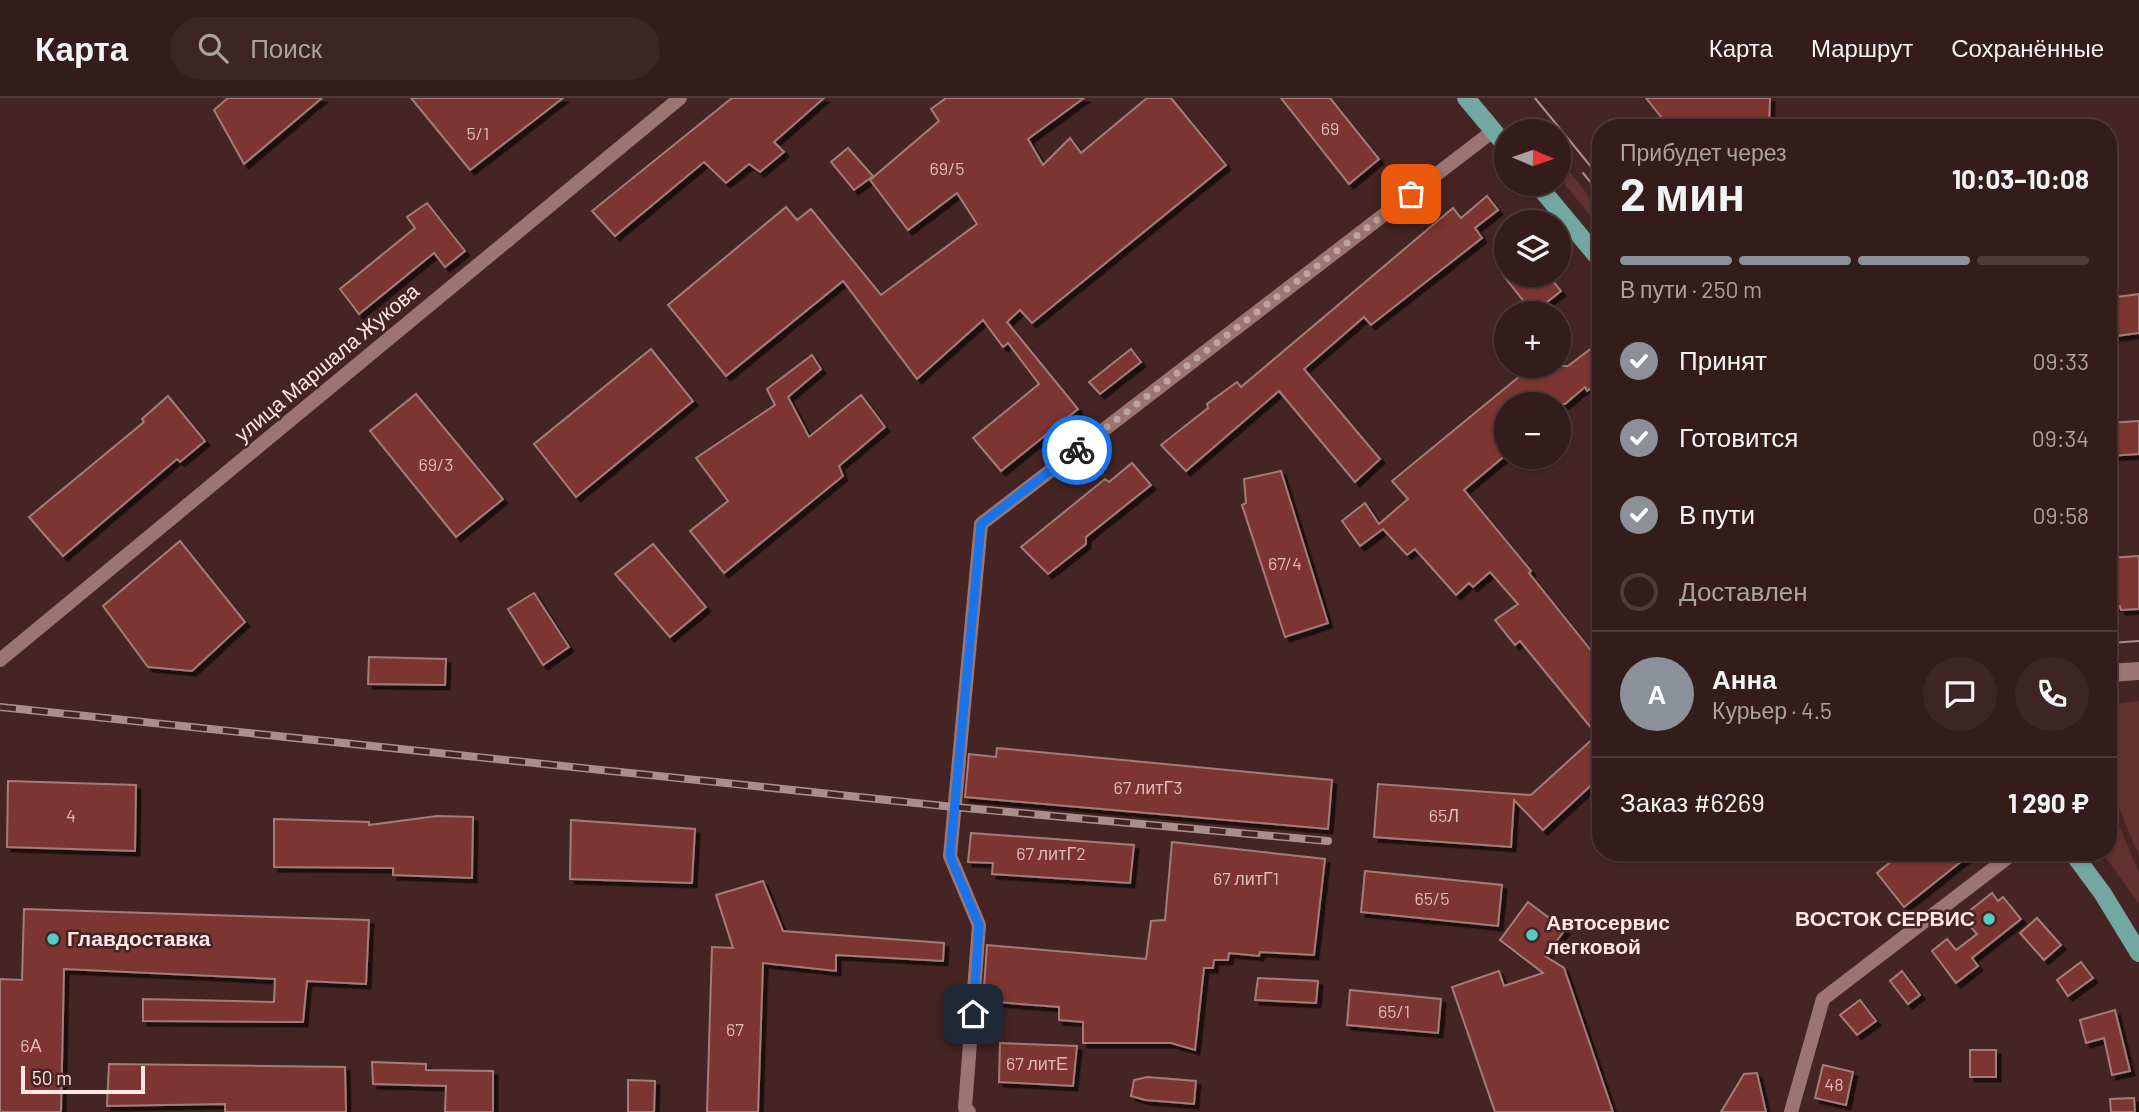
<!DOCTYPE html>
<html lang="ru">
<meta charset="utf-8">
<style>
:root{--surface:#341c1a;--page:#3c2523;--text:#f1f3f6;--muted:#a9a1a2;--line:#4e3a39;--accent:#8c9099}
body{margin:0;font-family:Barlow,sans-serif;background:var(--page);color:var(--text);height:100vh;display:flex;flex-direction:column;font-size:26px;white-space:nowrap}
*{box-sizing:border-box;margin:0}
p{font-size:23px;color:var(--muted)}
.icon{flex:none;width:38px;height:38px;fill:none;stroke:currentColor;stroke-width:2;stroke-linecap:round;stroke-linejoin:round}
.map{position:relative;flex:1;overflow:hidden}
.side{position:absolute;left:1592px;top:21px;width:525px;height:742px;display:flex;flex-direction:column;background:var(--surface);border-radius:28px;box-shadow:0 2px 5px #0004,0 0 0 2px var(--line)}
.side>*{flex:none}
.needle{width:46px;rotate:92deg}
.fabs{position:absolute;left:1494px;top:21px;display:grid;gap:14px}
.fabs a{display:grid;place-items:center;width:77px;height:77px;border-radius:50%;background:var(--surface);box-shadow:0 2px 5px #0004,0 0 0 2px var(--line);font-size:35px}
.scale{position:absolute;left:21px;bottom:18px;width:124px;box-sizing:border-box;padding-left:7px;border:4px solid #fee7e5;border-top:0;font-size:19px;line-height:24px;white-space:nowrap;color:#fee7e5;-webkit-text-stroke:5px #452523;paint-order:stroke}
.pin{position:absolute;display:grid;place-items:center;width:60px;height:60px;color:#fff;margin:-30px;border-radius:14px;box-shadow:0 4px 10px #0006}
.courier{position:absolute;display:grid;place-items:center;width:70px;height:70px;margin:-35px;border:5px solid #1a73e8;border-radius:50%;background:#fff;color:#222;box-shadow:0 2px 9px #0007}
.summary em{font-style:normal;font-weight:700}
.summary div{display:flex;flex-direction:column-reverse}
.summary{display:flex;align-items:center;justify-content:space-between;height:119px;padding:0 28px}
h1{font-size:46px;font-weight:700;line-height:52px}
.bar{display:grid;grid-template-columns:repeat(4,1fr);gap:10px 7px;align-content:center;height:84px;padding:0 28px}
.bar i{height:9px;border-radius:5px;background:var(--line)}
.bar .current{background:var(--accent)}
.bar p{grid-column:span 4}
.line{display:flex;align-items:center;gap:18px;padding:0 28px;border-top:2px solid var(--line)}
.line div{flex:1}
.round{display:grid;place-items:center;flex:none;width:74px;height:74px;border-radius:37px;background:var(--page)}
ol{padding:0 28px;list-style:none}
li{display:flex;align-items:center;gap:21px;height:77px}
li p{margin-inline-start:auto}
li .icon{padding:7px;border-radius:50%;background:var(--accent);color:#fff;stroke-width:4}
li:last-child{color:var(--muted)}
li i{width:38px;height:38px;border:4px solid var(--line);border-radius:50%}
header{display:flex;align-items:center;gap:42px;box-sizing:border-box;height:98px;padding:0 35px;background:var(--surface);border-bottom:2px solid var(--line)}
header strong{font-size:33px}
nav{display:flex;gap:38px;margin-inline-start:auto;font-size:24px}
.search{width:490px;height:63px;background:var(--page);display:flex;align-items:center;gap:18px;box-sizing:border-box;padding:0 24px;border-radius:38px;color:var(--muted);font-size:26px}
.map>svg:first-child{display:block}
.green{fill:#61312f}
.building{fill:#7d3432;stroke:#a37c79;stroke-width:2;filter:url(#shadow)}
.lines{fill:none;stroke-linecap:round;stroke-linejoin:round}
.minor{stroke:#9c7572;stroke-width:14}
.tertiary{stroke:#9c7572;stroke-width:18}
.primary{stroke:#73a7a2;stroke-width:18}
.tram{stroke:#a98e8c;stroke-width:2}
.rail-casing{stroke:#a98e8c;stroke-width:8}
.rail{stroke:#452523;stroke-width:5;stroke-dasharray:16;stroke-linecap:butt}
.done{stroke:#bda3a1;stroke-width:7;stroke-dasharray:0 12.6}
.route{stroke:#1a73e8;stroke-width:9}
.poi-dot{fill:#54cdc7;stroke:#452523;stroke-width:2.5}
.labels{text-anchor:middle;stroke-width:5;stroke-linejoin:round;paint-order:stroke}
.number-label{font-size:18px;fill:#debab8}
.street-label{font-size:21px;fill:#fee7e5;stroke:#452523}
.poi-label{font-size:21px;font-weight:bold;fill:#fee7e5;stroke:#452523;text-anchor:start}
</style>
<header>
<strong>Карта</strong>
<div class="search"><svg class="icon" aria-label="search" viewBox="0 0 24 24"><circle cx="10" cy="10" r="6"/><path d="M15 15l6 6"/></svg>Поиск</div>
<nav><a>Карта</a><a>Маршрут</a><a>Сохранённые</a></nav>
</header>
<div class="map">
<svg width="2139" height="1014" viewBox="0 0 2139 1014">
<defs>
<filter id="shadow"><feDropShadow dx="4.5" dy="4.5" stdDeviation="0" flood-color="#0009"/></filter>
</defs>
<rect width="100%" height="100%" fill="#452523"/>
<g class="green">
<polygon points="1559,61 1601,113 1601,131 1559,79"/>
<polygon points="2139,603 2139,758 2109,686 2109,607"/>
<polygon points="2109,703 2139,775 2139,806 2102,754 2109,754"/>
</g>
<g class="building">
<polygon points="228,0 322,0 244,66 214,12"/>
<polygon points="411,0 563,0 470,72"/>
<polygon points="732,0 824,0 774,44 784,54 760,74 749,66 726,85 704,64 615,138 592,113"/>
<polygon points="946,0 1084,0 1028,41 1043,67 1070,40 1081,55 1147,0 1171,0 1226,67 1032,225 1020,212 1007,224 1078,311 1001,373 973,340 1039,286 1008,245 1003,249 983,222 917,281 843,183 726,278 668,207 786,109 797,122 811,111 881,197 977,126 957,95 908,132 870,82 939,23 931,11"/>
<polygon points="1281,0 1330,0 1379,61 1349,86"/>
<polygon points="1646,0 1770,0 1769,30 1670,30"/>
<polygon points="848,50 873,78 854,92 831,64"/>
<polygon points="1487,98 1498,112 1475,130 1482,140 1371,227 1364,219 1304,271 1380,361 1355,384 1279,293 1186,373 1161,347 1208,310 1207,306 1237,284 1241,289 1453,110 1461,120"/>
<polygon points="427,105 465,153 445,169 434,155 359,216 340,191 415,130 407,119"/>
<polygon points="1503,177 1548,177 1561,193 1533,215"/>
<polygon points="2139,196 2139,235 2109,239 2109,200"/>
<polygon points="1601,243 1601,282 1587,293 1585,289 1565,306 1507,306 1507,356 1464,392 1531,473 1529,475 1601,565 1601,678 1543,732 1514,702 1511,749 1374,739 1378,686 1531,697 1597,637 1520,543 1515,547 1495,522 1518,506 1490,474 1473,489 1469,485 1456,497 1415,451 1407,457 1383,431 1360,448 1342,423 1365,405 1379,426 1408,401 1392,383 1532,268 1568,268"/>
<polygon points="651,251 693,303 576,399 534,346"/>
<polygon points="1131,251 1141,264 1100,296 1089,284"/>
<polygon points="812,257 821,271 788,299 809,339 861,297 885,329 839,368 843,378 724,475 690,433 728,403 696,360 775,307 767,291"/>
<polygon points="416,296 503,401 456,439 370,333"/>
<polygon points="168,298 205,343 180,364 177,361 63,458 29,419 144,324 142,321"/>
<polygon points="2139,323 2139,356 2109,358 2109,325"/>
<polygon points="1132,365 1151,387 1086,439 1086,446 1048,476 1021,449 1105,381 1109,384"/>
<polygon points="1281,373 1328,525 1285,539 1242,407 1246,405 1244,381"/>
<polygon points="180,443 245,524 192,573 148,569 103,508"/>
<polygon points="653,446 706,509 670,539 615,476"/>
<polygon points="2139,458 2139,511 2121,512 2120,508 2109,509 2109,460"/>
<polygon points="534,495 569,549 543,567 508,511"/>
<polygon points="369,559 446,561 445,587 368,586"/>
<polygon points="997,650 1332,682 1328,731 965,699 969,656 996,659"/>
<polygon points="8,683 136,687 135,753 7,749"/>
<polygon points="437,718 473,719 472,780 393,777 393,770 274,769 274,721 369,724 369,727"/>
<polygon points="571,722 695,731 692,785 570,781"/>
<polygon points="971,735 1134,747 1130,785 992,776 993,765 968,764"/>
<polygon points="1172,744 1325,761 1314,857 1260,854 1259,858 1229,855 1228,862 1214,862 1213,870 1204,870 1195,952 1171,945 1083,945 1083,924 1059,922 1059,909 983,903 987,847 1146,861 1151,823 1165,822"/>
<polygon points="1903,754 1973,754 1904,809 1877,775"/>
<polygon points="1365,773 1502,787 1498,828 1361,814"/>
<polygon points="763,783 783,833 944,845 943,863 836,857 836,873 763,865 758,1014 707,1014 712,849 733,850 716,797"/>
<polygon points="1992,795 1998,803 2003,799 2021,821 1972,860 1978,868 1956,885 1932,853 1947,841 1956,852 1977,836 1962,819"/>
<polygon points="1528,804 1565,832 1545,858 1564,870 1613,1014 1495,1014 1452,889 1499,873 1504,888 1543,875 1500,842"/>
<polygon points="24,811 369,822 366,886 307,883 303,924 143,923 143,901 274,904 275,881 64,871 61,1014 0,1014 0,881 22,882"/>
<polygon points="2037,820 2061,847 2044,862 2020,835"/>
<polygon points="2081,864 2093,880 2068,898 2057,882"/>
<polygon points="1902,873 1920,897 1908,906 1890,883"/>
<polygon points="1258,880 1318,883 1316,905 1255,902"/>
<polygon points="1350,892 1441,901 1438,935 1347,927"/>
<polygon points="1860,902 1876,923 1857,937 1840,917"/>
<polygon points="2115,912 2130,973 2112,977 2104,940 2086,945 2080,922"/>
<polygon points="1000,945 1077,948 1073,988 999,984"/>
<rect x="1970" y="952" width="26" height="27"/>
<polygon points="372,964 426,966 426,972 493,973 493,1014 445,1014 446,988 373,986"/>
<polygon points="109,966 345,969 346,1014 225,1014 225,1006 107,1008"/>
<polygon points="1823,967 1853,974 1846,1007 1815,1000"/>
<polygon points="1757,975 1766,1014 1721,1014 1744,976"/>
<polygon points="1147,979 1196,983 1194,1006 1145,1002 1131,998 1134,982"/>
<polygon points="628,982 655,983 654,1014 628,1014"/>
<polygon points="2134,1000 2135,1014 2111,1014 2110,1001"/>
</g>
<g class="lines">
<g class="minor">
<polyline points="0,562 680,0"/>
<polyline points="969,1014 965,1010 979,827 950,758 981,426 1493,33"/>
<polyline points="1791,1014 1823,901 2015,754"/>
</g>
<polyline class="tertiary" points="2109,575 2139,573"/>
<g class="primary">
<polyline points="1466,0 1507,49"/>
<polyline points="1537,86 1601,163"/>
<polyline points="2072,754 2103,796 2139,855"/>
</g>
<g class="tram">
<polyline points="1535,0 1601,81"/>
<polyline points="1583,75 1601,97"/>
<polyline points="2109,545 2139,543"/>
</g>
<g class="rail-casing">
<polyline id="rail" points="0,609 954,709 1328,743"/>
</g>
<use href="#rail" class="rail"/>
</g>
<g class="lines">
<polyline class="done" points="1077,352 1411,96"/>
<polyline class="route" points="973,916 979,827 950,758 981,426 1077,352"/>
</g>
<g class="poi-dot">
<circle cx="1989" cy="821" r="7"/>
<circle cx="1532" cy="837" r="7"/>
<circle cx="53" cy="841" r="7"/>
</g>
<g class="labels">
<g class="number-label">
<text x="1330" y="37">69</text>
<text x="478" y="42">5/1</text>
<text x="947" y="77">69/5</text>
<text x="436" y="373">69/3</text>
<text x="1285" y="472">67/4</text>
<text x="1148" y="696">67 литГ3</text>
<text x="71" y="724">4</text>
<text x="1444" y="724">65Л</text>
<text x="1051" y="762">67 литГ2</text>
<text x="1246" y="787">67 литГ1</text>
<text x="1432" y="807">65/5</text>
<text x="1394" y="920">65/1</text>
<text x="735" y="938">67</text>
<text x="31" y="954">6А</text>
<text x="1037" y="972">67 литЕ</text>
<text x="1834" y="993">48</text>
</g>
<g class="street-label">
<text transform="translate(327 265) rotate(-40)" y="7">улица Маршала Жукова</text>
</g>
<g class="poi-label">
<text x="1975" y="828" text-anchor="end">ВОСТОК СЕРВИС</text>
<text x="1546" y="832">Автосервис<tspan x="1546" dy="24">легковой</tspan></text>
<text x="67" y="848">Главдоставка</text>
</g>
</g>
</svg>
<div class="fabs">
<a><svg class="needle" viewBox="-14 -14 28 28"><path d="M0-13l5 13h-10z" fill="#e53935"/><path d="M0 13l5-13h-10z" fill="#a9a1a2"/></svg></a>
<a><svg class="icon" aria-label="layers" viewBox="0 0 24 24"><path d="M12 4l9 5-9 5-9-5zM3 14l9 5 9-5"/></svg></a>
<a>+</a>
<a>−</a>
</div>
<div class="scale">50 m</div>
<div class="pin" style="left:1411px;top:96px;background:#ea580c"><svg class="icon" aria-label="bag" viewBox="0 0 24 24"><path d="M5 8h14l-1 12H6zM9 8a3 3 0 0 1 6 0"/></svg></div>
<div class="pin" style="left:973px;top:916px;background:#1f2937"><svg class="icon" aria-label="home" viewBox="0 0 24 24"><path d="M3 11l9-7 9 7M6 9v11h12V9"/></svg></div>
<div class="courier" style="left:1077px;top:352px"><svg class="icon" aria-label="bike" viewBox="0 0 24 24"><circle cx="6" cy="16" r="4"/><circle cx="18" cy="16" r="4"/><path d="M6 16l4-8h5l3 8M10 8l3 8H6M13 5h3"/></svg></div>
<section class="side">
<div class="summary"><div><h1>2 мин</h1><p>Прибудет через</p></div><em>10:03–10:08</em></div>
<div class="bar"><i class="current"></i><i class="current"></i><i class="current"></i><i></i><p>В пути · 250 m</p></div>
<ol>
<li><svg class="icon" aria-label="check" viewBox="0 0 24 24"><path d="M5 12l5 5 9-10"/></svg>Принят<p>09:33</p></li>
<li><svg class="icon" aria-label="check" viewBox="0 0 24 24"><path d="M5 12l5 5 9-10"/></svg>Готовится<p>09:34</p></li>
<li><svg class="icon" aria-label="check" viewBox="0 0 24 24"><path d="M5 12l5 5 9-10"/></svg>В пути<p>09:58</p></li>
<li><i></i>Доставлен</li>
</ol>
<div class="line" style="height:126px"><b class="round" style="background:var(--accent);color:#fff">А</b><div><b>Анна</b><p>Курьер · 4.5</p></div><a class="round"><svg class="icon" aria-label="chat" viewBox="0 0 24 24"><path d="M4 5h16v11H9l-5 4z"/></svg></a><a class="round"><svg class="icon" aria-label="phone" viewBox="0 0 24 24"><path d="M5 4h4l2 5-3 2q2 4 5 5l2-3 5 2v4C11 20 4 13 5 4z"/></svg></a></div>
<div class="line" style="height:91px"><div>Заказ #6269</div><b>1 290 ₽</b></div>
</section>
</div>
